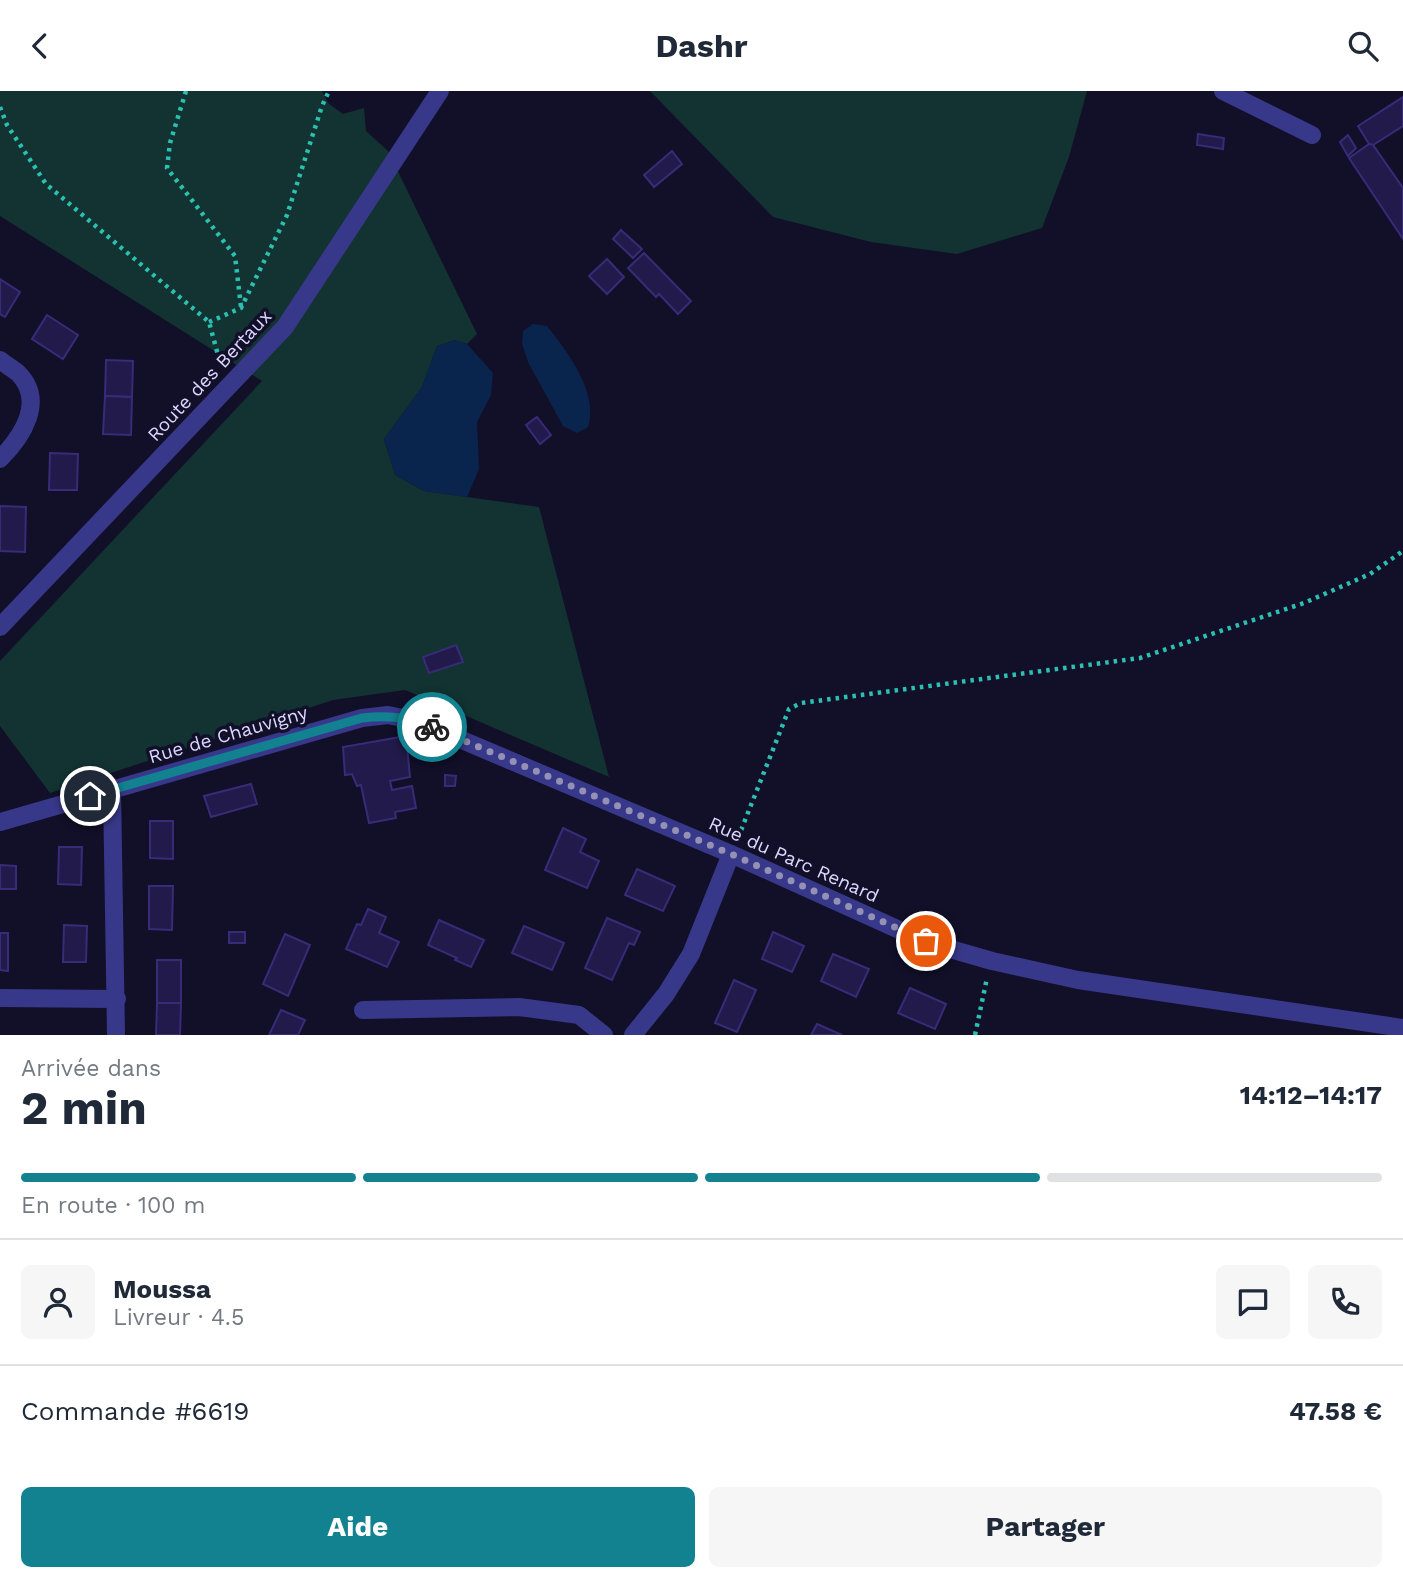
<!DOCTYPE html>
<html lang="fr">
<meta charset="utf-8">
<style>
:root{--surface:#fff;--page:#f6f6f7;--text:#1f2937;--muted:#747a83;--line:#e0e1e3;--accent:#128291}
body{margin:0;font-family:"Work Sans",sans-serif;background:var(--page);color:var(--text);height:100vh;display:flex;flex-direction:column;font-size:26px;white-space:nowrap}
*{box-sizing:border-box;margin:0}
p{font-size:23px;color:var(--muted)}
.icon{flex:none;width:38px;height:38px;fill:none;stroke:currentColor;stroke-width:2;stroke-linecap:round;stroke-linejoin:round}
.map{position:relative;height:944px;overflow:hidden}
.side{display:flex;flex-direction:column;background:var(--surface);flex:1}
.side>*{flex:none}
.pin{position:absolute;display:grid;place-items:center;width:60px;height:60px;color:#fff;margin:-30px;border:4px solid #fff;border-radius:50%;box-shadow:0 2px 7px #0007}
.courier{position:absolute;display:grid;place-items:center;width:70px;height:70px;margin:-35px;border:5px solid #128291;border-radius:50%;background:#fff;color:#222;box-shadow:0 2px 9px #0007}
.overview em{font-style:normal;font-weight:700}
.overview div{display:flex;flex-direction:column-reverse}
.overview{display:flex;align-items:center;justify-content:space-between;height:119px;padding:0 21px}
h1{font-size:46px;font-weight:700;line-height:52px}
.bar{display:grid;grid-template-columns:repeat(4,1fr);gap:10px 7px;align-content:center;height:84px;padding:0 21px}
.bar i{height:9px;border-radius:5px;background:var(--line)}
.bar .on{background:var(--accent)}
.bar p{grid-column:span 4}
.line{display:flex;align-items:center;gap:18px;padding:0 21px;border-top:2px solid var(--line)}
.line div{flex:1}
.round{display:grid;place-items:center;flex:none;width:74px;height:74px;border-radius:10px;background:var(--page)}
.primary-button{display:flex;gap:14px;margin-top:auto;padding:14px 21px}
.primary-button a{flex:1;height:80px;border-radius:10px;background:var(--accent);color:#fff;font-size:28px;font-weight:700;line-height:80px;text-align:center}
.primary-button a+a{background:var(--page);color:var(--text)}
header{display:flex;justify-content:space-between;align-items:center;height:91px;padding:0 21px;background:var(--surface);font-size:32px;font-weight:700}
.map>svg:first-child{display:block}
.green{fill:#123331}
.water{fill:#0a254d}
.building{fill:#221a4b;stroke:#382b78;stroke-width:2}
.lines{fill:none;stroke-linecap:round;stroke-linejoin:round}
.path{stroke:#2ac0b2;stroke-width:4.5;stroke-dasharray:3.5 5;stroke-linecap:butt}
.minor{stroke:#38388a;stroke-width:18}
.done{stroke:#9491b4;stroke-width:7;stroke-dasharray:0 12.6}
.route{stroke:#128291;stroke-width:9}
.labels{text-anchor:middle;stroke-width:7;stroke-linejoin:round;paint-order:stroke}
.street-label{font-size:19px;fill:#dad7ff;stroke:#120f29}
</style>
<header><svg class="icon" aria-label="back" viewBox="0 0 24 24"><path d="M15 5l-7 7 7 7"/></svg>Dashr<svg class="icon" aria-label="search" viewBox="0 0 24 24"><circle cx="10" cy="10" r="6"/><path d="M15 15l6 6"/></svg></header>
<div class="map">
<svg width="1403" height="944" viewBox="0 0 1403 944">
<rect width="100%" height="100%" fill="#120f29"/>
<g class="green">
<polygon points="0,0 322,0 328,12 343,23 364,17 366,40 388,60 477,243 467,253 455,249 437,255 422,296 384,348 395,384 424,400 539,416 609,686 405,599 333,609 50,702 0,635 0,570 262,290 0,125"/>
<polygon points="650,0 1087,0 1069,66 1042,137 957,163 871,151 773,126"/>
</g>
<g class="water">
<path d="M533 233 547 235C567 260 599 302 588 336L577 342 563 335 528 271 522 253 523 240Z"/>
<polygon points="455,249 467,253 493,282 491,304 477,331 479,378 467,406 424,400 395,384 384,348 422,296 437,255"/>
</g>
<g class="building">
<polygon points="1403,6 1403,35 1373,54 1369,53 1358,35"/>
<polygon points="1198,43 1224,47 1223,58 1197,54"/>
<polygon points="1348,44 1356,57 1348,65 1340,51"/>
<polygon points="1369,53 1373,54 1403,97 1403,148 1349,67"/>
<polygon points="672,60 682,73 654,96 644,84"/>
<polygon points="621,139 642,158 633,167 613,148"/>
<polygon points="644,162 691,210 678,223 659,203 656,206 628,177"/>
<polygon points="607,168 624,186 607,203 589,185"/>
<polygon points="0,188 20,201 5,226 0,223"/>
<polygon points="47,224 78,244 63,268 32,248"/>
<polygon points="106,269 133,270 132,306 105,305"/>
<polygon points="105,305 132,306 131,344 103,343"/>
<polygon points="537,326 551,344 540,353 526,334"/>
<polygon points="50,362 78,363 77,399 49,399"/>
<polygon points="0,415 26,416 25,461 0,460"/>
<polygon points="456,554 463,571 429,582 423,566"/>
<polygon points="406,645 410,686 390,690 392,699 412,695 416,717 395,721 396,727 369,732 361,694 357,695 352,683 345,684 343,656"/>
<polygon points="445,684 456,685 455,695 445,695"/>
<polygon points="251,693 257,713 211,726 204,705"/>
<polygon points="150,730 173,730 173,768 150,767"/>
<polygon points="563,737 586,748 580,761 599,770 587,797 545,779"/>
<polygon points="59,756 82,756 81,794 58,793"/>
<polygon points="0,774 16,775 16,798 0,798"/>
<polygon points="637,778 675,795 663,820 625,804"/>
<polygon points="149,795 173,795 172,839 149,838"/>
<polygon points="368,818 386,826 379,842 399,851 387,876 346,858 357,833 361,834"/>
<polygon points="607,827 640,841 634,854 629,852 612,889 585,877"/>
<polygon points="439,829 484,849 471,876 455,869 457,867 428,854"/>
<polygon points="64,834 87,835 86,871 63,871"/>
<polygon points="524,835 564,852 552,879 512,862"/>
<rect x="229" y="841" width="16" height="11"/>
<polygon points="773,841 804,855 792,881 762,868"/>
<polygon points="0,842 8,842 8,880 0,879"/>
<polygon points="285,843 310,854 288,905 263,893"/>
<polygon points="833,863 869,878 856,906 821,890"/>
<rect x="157" y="869" width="24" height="43"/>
<polygon points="734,889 756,899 737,941 715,932"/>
<polygon points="910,897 946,913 935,938 898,922"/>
<polygon points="157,912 181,912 180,944 156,944"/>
<polygon points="281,919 305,929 298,944 269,944"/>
<polygon points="817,933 842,944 811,944"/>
</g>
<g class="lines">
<g class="path">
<polyline points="186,0 170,52 167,77 235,165 241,216"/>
<polyline points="0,16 7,34 46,93 209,231 221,275"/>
<polyline points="209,231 241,217 287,124 322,15 329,0"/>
<polyline points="738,747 789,618 801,612 1140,567 1304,512 1370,483 1403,460"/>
<polyline points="975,944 987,887"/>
</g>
<g class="minor">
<polyline points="1223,0 1312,44"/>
<path d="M0 269C6 274 13 278 18 282 46 310 22 346 0 368"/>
<polyline points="0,536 285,236 440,0"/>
<polyline points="112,699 116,944"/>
<polyline points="0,731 362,627 388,624 417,630 731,763 926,851 992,870 1078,889 1403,937"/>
<polyline points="0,907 117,908"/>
<polyline points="363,919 519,916 579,924 604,944"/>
<polyline points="633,944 666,903 691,863 731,763"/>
</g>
</g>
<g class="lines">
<polyline class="done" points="432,636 731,763 926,850"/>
<path class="route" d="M90 705 362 627C387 624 408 626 432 636"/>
</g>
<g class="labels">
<g class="street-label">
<text transform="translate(209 284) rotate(-47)" y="7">Route des Bertaux</text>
<text transform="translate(228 643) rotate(-16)" y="7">Rue de Chauvigny</text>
<text transform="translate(794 768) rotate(24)" y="7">Rue du Parc Renard</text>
</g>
</g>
</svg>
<div class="pin" style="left:926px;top:850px;background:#ea580c"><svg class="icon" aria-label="bag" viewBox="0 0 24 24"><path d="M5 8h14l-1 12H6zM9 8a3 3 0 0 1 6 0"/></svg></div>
<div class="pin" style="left:90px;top:705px;background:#1f2937"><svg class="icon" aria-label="home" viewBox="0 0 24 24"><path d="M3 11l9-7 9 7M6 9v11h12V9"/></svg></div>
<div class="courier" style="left:432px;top:636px"><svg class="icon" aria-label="bike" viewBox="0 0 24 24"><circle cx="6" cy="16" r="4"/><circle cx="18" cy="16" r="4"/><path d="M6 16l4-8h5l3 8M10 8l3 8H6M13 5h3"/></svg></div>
</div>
<section class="side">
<div class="overview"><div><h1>2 min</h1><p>Arrivée dans</p></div><em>14:12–14:17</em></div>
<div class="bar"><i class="on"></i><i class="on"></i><i class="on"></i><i></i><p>En route · 100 m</p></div>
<div class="line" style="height:126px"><a class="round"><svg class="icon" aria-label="person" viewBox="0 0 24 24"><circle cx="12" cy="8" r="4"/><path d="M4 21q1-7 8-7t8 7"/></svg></a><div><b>Moussa</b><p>Livreur · 4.5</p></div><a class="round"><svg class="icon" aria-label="chat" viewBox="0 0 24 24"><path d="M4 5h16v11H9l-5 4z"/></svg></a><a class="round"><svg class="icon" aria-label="phone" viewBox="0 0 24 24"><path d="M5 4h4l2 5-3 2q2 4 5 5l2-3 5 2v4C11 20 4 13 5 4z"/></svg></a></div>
<div class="line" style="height:91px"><div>Commande #6619</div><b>47.58 €</b></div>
<div class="primary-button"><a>Aide</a><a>Partager</a></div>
</section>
